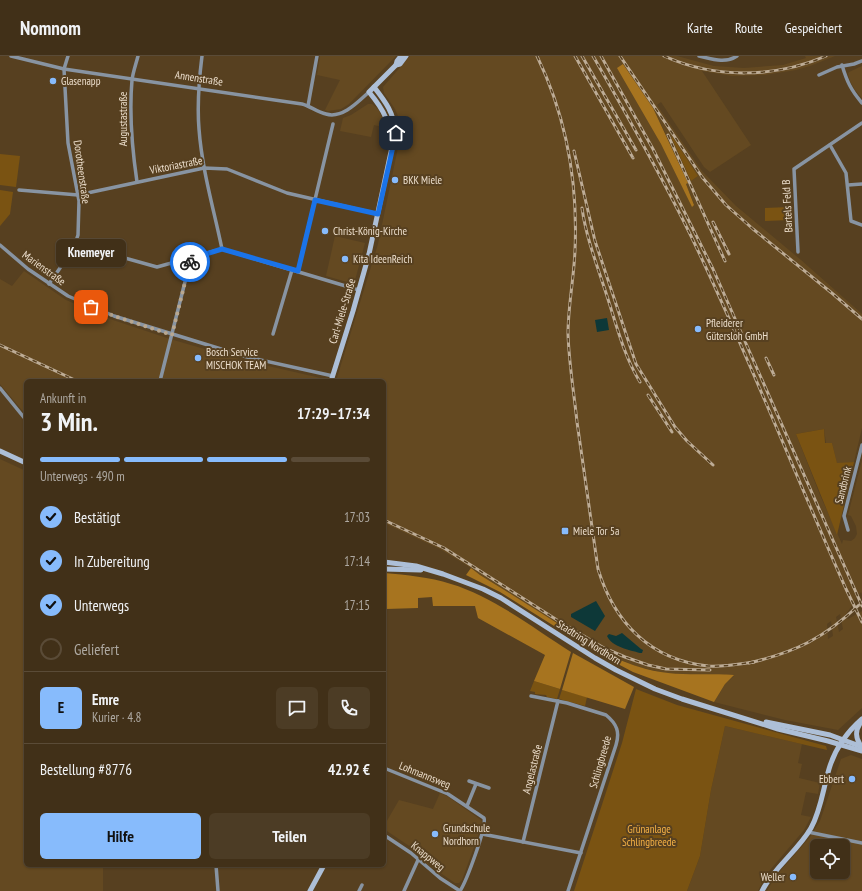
<!DOCTYPE html>
<html lang="de">
<meta charset="utf-8">
<style>
:root{--surface:#413018;--page:#4c3c25;--text:#f1f3f6;--muted:#aea9a2;--line:#5a4b37;--accent:#87bbfc}
body{margin:0;font-family:"PT Sans Narrow",sans-serif;background:var(--page);color:var(--text);height:100vh;display:flex;flex-direction:column;font-size:15px;white-space:nowrap}
*{box-sizing:border-box;margin:0}
p{font-size:13px;color:var(--muted)}
.icon{flex:none;width:22px;height:22px;fill:none;stroke:currentColor;stroke-width:2;stroke-linecap:round;stroke-linejoin:round}
.map{position:relative;flex:1;overflow:hidden}
.sheet{position:absolute;left:24px;top:323px;width:362px;height:488px;display:flex;flex-direction:column;background:var(--surface);border-radius:6px;box-shadow:0 1px 3px #0004,0 0 0 1px var(--line)}
.sheet>*{flex:none}
.fabs{position:absolute;left:810px;top:783px;display:grid;gap:8px}
.fabs a{display:grid;place-items:center;width:40px;height:40px;border-radius:6px;background:var(--surface);box-shadow:0 1px 3px #0004,0 0 0 1px var(--line);font-size:20px}
.pin{position:absolute;display:grid;place-items:center;width:34px;height:34px;color:#fff;margin:-17px;border-radius:8px;box-shadow:0 2px 6px #0006}
.courier{position:absolute;display:grid;place-items:center;width:40px;height:40px;margin:-20px;border:3px solid #1a73e8;border-radius:50%;background:#fff;color:#222;box-shadow:0 1px 5px #0007}
.bubble{position:absolute;height:28px;border-radius:6px;background:var(--surface);box-shadow:0 1px 3px #0004,0 0 0 1px var(--line);font-size:13px;font-weight:700;line-height:28px;text-align:center}
.head em{font-style:normal;font-weight:700}
.head div{display:flex;flex-direction:column-reverse}
.head{display:flex;align-items:center;justify-content:space-between;height:68px;padding:0 16px}
h1{font-size:26px;font-weight:700;line-height:30px}
.bar{display:grid;grid-template-columns:repeat(4,1fr);gap:6px 4px;align-content:center;height:48px;padding:0 16px}
.bar i{height:5px;border-radius:3px;background:var(--line)}
.bar .current{background:var(--accent)}
.bar p{grid-column:span 4}
.line{display:flex;align-items:center;gap:10px;padding:0 16px;border-top:1px solid var(--line)}
.line div{flex:1}
.round{display:grid;place-items:center;flex:none;width:42px;height:42px;border-radius:6px;background:var(--page)}
ol{padding:0 16px;list-style:none}
li{display:flex;align-items:center;gap:12px;height:44px}
li p{margin-inline-start:auto}
li .icon{padding:4px;border-radius:50%;background:var(--accent);color:#111;stroke-width:4}
li:last-child{color:var(--muted)}
li i{width:22px;height:22px;border:2px solid var(--line);border-radius:50%}
.primary-button{display:flex;gap:8px;margin-top:auto;padding:8px 16px}
.primary-button a{flex:1;height:46px;border-radius:6px;background:var(--accent);color:#111;font-size:16px;font-weight:700;line-height:46px;text-align:center}
.primary-button a+a{background:var(--page);color:var(--text)}
header{display:flex;align-items:center;gap:24px;box-sizing:border-box;height:56px;padding:0 20px;background:var(--surface);border-bottom:1px solid var(--line)}
header strong{font-size:19px}
nav{display:flex;gap:22px;margin-inline-start:auto;font-size:14px}
.map>svg:first-child{display:block}
.built{fill:#644921;fill-rule:evenodd}
.green{fill:#7a5312}
.forest{fill:#a7741f}
.water{fill:#0d3838}
.lines{fill:none;stroke-linecap:round;stroke-linejoin:round}
.street{stroke:#8894a2;stroke-width:3.5}
.secondary{stroke:#adbfd7;stroke-width:5}
.rail-casing{stroke:#bdac96;stroke-width:3}
.rail{stroke:#574020;stroke-width:1.5;stroke-dasharray:4.5;stroke-linecap:butt}
.done{stroke:#b8a790;stroke-width:4;stroke-dasharray:0 7.2}
.route{stroke:#1a73e8;stroke-width:5}
.poi-dot{fill:#87bbfc;stroke:#574020;stroke-width:1.5}
.labels{text-anchor:middle;stroke-width:4;stroke-linejoin:round;paint-order:stroke}
.street-label{font-size:11px;fill:#ecdecc;stroke:#574020}
.poi-label{font-size:11px;fill:#ecdecc;stroke:#574020;text-anchor:start}
.park-label{font-size:11px;fill:#f6b145;stroke:#574020}
</style>
<header>
<strong>Nomnom</strong>
<nav><a>Karte</a><a>Route</a><a>Gespeichert</a></nav>
</header>
<div class="map">
<svg width="862" height="835" viewBox="0 0 862 835">
<rect width="100%" height="100%" fill="#574020"/>
<g class="built">
<polygon points="320,0 396,0 349,48 341,53 328,55 325,54 340,24 317,19"/>
<path d="M410 0H677L714 10 744 12 783 9 806 2 805 0H835L810 10 796 14 765 19 732 20 702 15 751 89 710 116 704 111 661 46 657 49 702 115 736 150 801 204 862 258V372L854 406 837 408 832 387H826L824 373 796 378 820 439 842 488 843 484 851 485 855 482 857 478 856 470 851 460 848 459 862 404V538L861 536 845 560 848 563 862 555V652L838 674 785 664 714 646 725 628 734 620 723 618 688 619 665 617 638 611 607 598 592 590 480 519 471 512 440 493 384 467V325H336L378 188 401 77 400 65 395 53 384 37 383 31ZM623 8 653 52 668 83 688 126 686 128 694 148 692 150 661 88ZM672 81 698 120 691 125 672 83ZM840 558 843 573 839 576 836 561ZM831 565 833 580 828 583 827 568Z"/>
<polygon points="862,10 862,42 855,34 850,25 848,18 849,16"/>
<polygon points="368,48 372,48 378,53 387,72 374,69 371,81 340,75 343,62 351,59"/>
<polygon points="335,180 365,187 354,228 326,220"/>
<polygon points="24,215 66,244 113,264 170,283 246,305 325,323 324,325 26,325 26,359 0,328 0,223 12,230"/>
<polygon points="0,403 26,415 26,809 103,809 103,835 0,835"/>
<polygon points="725,670 802,688 798,707 802,708 799,722 820,727 818,738 806,736 801,759 811,761 804,774 765,820 758,835 687,835 700,800 711,734"/>
<path d="M851 699 862 703V835H767L775 821 810 781 820 765 841 703ZM817 790H843V816H817Z"/>
<polygon points="440,737 447,740 481,764 482,766 477,783 462,824 459,827 455,827 426,807 427,802 384,773 384,770 399,744 433,753"/>
</g>
<g class="green">
<polygon points="672,80 698,120 691,125 672,83"/>
<polygon points="0,98 20,100 16,131 0,129"/>
<polygon points="0,134 13,136 10,158 0,170"/>
<polygon points="789,151 790,164 765,165 765,152"/>
<polygon points="824,373 825,387 832,387 837,407 854,406 837,479 796,378"/>
<polygon points="534,625 560,633 557,643 547,641 546,639 535,638 535,636 530,635"/>
<polygon points="636,633 677,649 826,690 827,694 725,670 711,734 700,800 687,835 574,835 622,687"/>
<polygon points="562,634 587,641 585,650 559,643"/>
</g>
<g class="forest">
<polygon points="623,8 653,52 688,127 686,128 694,149 692,151 661,88 617,12"/>
<path d="M471 512 480 519C506 535 533 552 560 569 587 586 615 605 646 613 676 621 704 617 734 619L725 628 714 646 633 616 597 597 500 536 466 519Z"/>
<path d="M384 517C407 519 429 521 451 528 492 540 535 573 571 596L560 633 534 625 545 599 478 562 475 550H433L432 541 418 542V552L386 553 384 556Z"/>
<polygon points="573,597 634,631 625,653 562,634"/>
</g>
<g class="water">
<polygon points="607,262 609,274 597,276 595,264"/>
<polygon points="596,545 605,560 595,575 571,561 571,558"/>
<path d="M622 577 641 593 643 594 642 597H640C630 594 612 591 607 580L609 578 616 580Z"/>
</g>
<g class="lines">
<g class="street">
<path d="M11 0 64 13 302 48C310 50 317 56 326 58 342 63 358 46 369 36"/>
<path d="M202 0C199 24 197 49 199 73 202 114 214 154 222 193"/>
<path d="M699 0C712 3 725 8 737 0"/>
<path d="M842 9C847 26 851 34 862 47"/>
<polyline points="819,19 837,11 854,8 862,5"/>
<polyline points="308,50 317,0"/>
<polyline points="830,89 846,117 851,165 862,169"/>
<path d="M137 126C132 92 129 58 132 24 133 16 136 8 138 0"/>
<polyline points="848,129 862,128"/>
<polyline points="19,134 78,139 204,112 227,113 287,137 378,158"/>
<polyline points="75,188 157,211 222,193 359,234"/>
<polyline points="0,189 28,213 68,240 114,260 247,301 333,320"/>
<polyline points="798,196 794,113 862,67"/>
<polyline points="298,215 333,68"/>
<polyline points="49,228 71,196 75,188 78,179 79,145 68,87 64,13 68,0"/>
<polyline points="273,278 292,214"/>
<polyline points="160,325 190,206 190,203"/>
<polyline points="0,332 26,364"/>
<polyline points="848,474 844,460 862,389"/>
<path d="M531 640 567 647 606 659C617 668 620 676 616 689L568 835"/>
<path d="M384 712 448 738 484 762C487 771 466 826 460 835"/>
<polyline points="469,725 489,732"/>
<polyline points="467,750 476,728"/>
<polyline points="808,776 862,787"/>
<polyline points="482,778 581,797"/>
<polyline points="384,779 411,797 440,822 460,835"/>
<polyline points="523,786 558,645"/>
<polyline points="216,809 218,835"/>
<polyline points="359,835 362,829"/>
<polyline points="404,835 418,804"/>
</g>
<g class="secondary">
<polyline points="396,9 397,5 401,0"/>
<path d="M391 92C391 67 384 54 369 36L396 9 400 8 406 0"/>
<path d="M332 325V322L353 255 369 198 395 77C395 58 385 45 374 31"/>
<polyline points="0,395 26,407"/>
<polyline points="384,506 416,510 443,518 483,533 501,542 595,602 616,614 655,633 682,643 778,673 828,685 862,695"/>
<polyline points="384,513 421,514"/>
<polyline points="766,666 830,679 862,691"/>
<path d="M861 666C855 674 855 683 862 691"/>
<polyline points="310,835 324,809"/>
<path d="M762 835C774 811 798 795 811 772 821 754 823 733 829 713 835 693 846 677 862 663"/>
</g>
<g class="rail-casing">
<g id="rail">
<path d="M537 0C566 60 578 127 575 194 574 222 568 250 568 278 569 308 574 337 577 366 584 415 591 464 598 513 614 566 650 604 708 610 724 611 739 608 754 606"/>
<polyline points="575,0 633,102"/>
<polyline points="582,0 636,94"/>
<path d="M593 0C627 59 661 119 691 180 747 296 794 416 846 533L862 566"/>
<polyline points="601,0 653,93 713,213 862,550"/>
<polyline points="620,0 702,121 726,149 753,173 833,238 862,263"/>
<path d="M664 0C714 23 776 22 826 0"/>
<polyline points="668,79 725,205"/>
<polyline points="574,95 595,185 636,308 675,371 687,385 713,409"/>
<path d="M582 152C586 181 597 209 606 237 616 267 623 298 640 326"/>
<polyline points="713,166 729,198"/>
<polyline points="0,289 77,325"/>
<polyline points="766,302 774,319"/>
<polyline points="648,339 672,376"/>
<polyline points="384,464 444,492 557,564 604,592 625,601 648,609 666,613 710,614"/>
<path d="M749 607C796 596 824 582 859 549"/>
</g>
</g>
<use href="#rail" class="rail"/>
</g>
<g class="lines">
<polyline class="done" points="91,251 114,260 172,279 190,206"/>
<polyline class="route" points="190,206 190,203 222,193 298,215 315,144 378,158 396,77"/>
</g>
<g class="poi-dot">
<circle cx="53" cy="25" r="4"/>
<circle cx="395" cy="124" r="4"/>
<circle cx="325" cy="175" r="4"/>
<circle cx="345" cy="203" r="4"/>
<circle cx="698" cy="273" r="4"/>
<circle cx="198" cy="302" r="4"/>
<rect x="561" y="471" width="8" height="8" rx="2"/>
<circle cx="852" cy="723" r="4"/>
<circle cx="435" cy="778" r="4"/>
<circle cx="793" cy="821" r="4"/>
</g>
<g class="labels">
<g class="street-label">
<text transform="translate(199 22) rotate(9)" y="4">Annenstraße</text>
<text transform="translate(123 63) rotate(-90)" y="4">Augustastraße</text>
<text transform="translate(176 109) rotate(-11)" y="4">Viktoriastraße</text>
<text transform="translate(82 116) rotate(82)" y="4">Dorotheenstraße</text>
<text transform="translate(787 150) rotate(-93)" y="4">Bartels Feld B</text>
<text transform="translate(44 212) rotate(36)" y="4">Marienstraße</text>
<text transform="translate(342 255) rotate(-73)" y="4">Carl-Miele-Straße</text>
<text transform="translate(843 429) rotate(-76)" y="4">Sandbrink</text>
<text transform="translate(589 586) rotate(32)" y="4">Stadtring Nordhorn</text>
<text transform="translate(600 706) rotate(-74)" y="4">Schlingbreede</text>
<text transform="translate(532 713) rotate(-76)" y="4">Angelastraße</text>
<text transform="translate(425 719) rotate(22)" y="4">Lohmannsweg</text>
<text transform="translate(428 800) rotate(39)" y="4">Knappweg</text>
</g>
<g class="poi-label">
<text x="61" y="29">Glasenapp</text>
<text x="403" y="128">BKK Miele</text>
<text x="333" y="179">Christ-König-Kirche</text>
<text x="353" y="207">Kita IdeenReich</text>
<text x="706" y="271">Pfleiderer<tspan x="706" dy="13">Gütersloh GmbH</tspan></text>
<text x="206" y="300">Bosch Service<tspan x="206" dy="13">MISCHOK TEAM</tspan></text>
<text x="573" y="479">Miele Tor 5a</text>
<text x="844" y="727" text-anchor="end">Ebbert</text>
<text x="443" y="776">Grundschule<tspan x="443" dy="13">Nordhorn</tspan></text>
<text x="785" y="825" text-anchor="end">Weller</text>
</g>
<g class="park-label">
<text x="649" y="777">Grünanlage<tspan x="649" dy="13">Schlingbreede</tspan></text>
</g>
</g>
</svg>
<div class="fabs">
<a><svg class="icon" aria-label="locate" viewBox="0 0 24 24"><circle cx="12" cy="12" r="6"/><path d="M12 2v4M12 18v4M2 12h4M18 12h4"/></svg></a>
</div>
<div class="pin" style="left:91px;top:251px;background:#ea580c"><svg class="icon" aria-label="bag" viewBox="0 0 24 24"><path d="M5 8h14l-1 12H6zM9 8a3 3 0 0 1 6 0"/></svg></div>
<div class="pin" style="left:396px;top:77px;background:#1f2937"><svg class="icon" aria-label="home" viewBox="0 0 24 24"><path d="M3 11l9-7 9 7M6 9v11h12V9"/></svg></div>
<div class="courier" style="left:190px;top:206px"><svg class="icon" aria-label="bike" viewBox="0 0 24 24"><circle cx="6" cy="16" r="4"/><circle cx="18" cy="16" r="4"/><path d="M6 16l4-8h5l3 8M10 8l3 8H6M13 5h3"/></svg></div>
<div class="bubble" style="left:56px;top:183px;width:70px">Knemeyer</div>
<section class="sheet">
<div class="head"><div><h1>3 Min.</h1><p>Ankunft in</p></div><em>17:29–17:34</em></div>
<div class="bar"><i class="current"></i><i class="current"></i><i class="current"></i><i></i><p>Unterwegs · 490 m</p></div>
<ol>
<li><svg class="icon" aria-label="check" viewBox="0 0 24 24"><path d="M5 12l5 5 9-10"/></svg>Bestätigt<p>17:03</p></li>
<li><svg class="icon" aria-label="check" viewBox="0 0 24 24"><path d="M5 12l5 5 9-10"/></svg>In Zubereitung<p>17:14</p></li>
<li><svg class="icon" aria-label="check" viewBox="0 0 24 24"><path d="M5 12l5 5 9-10"/></svg>Unterwegs<p>17:15</p></li>
<li><i></i>Geliefert</li>
</ol>
<div class="line" style="height:72px"><b class="round" style="background:var(--accent);color:#111">E</b><div><b>Emre</b><p>Kurier · 4.8</p></div><a class="round"><svg class="icon" aria-label="chat" viewBox="0 0 24 24"><path d="M4 5h16v11H9l-5 4z"/></svg></a><a class="round"><svg class="icon" aria-label="phone" viewBox="0 0 24 24"><path d="M5 4h4l2 5-3 2q2 4 5 5l2-3 5 2v4C11 20 4 13 5 4z"/></svg></a></div>
<div class="line" style="height:52px"><div>Bestellung #8776</div><b>42.92 €</b></div>
<div class="primary-button"><a>Hilfe</a><a>Teilen</a></div>
</section>
</div>
